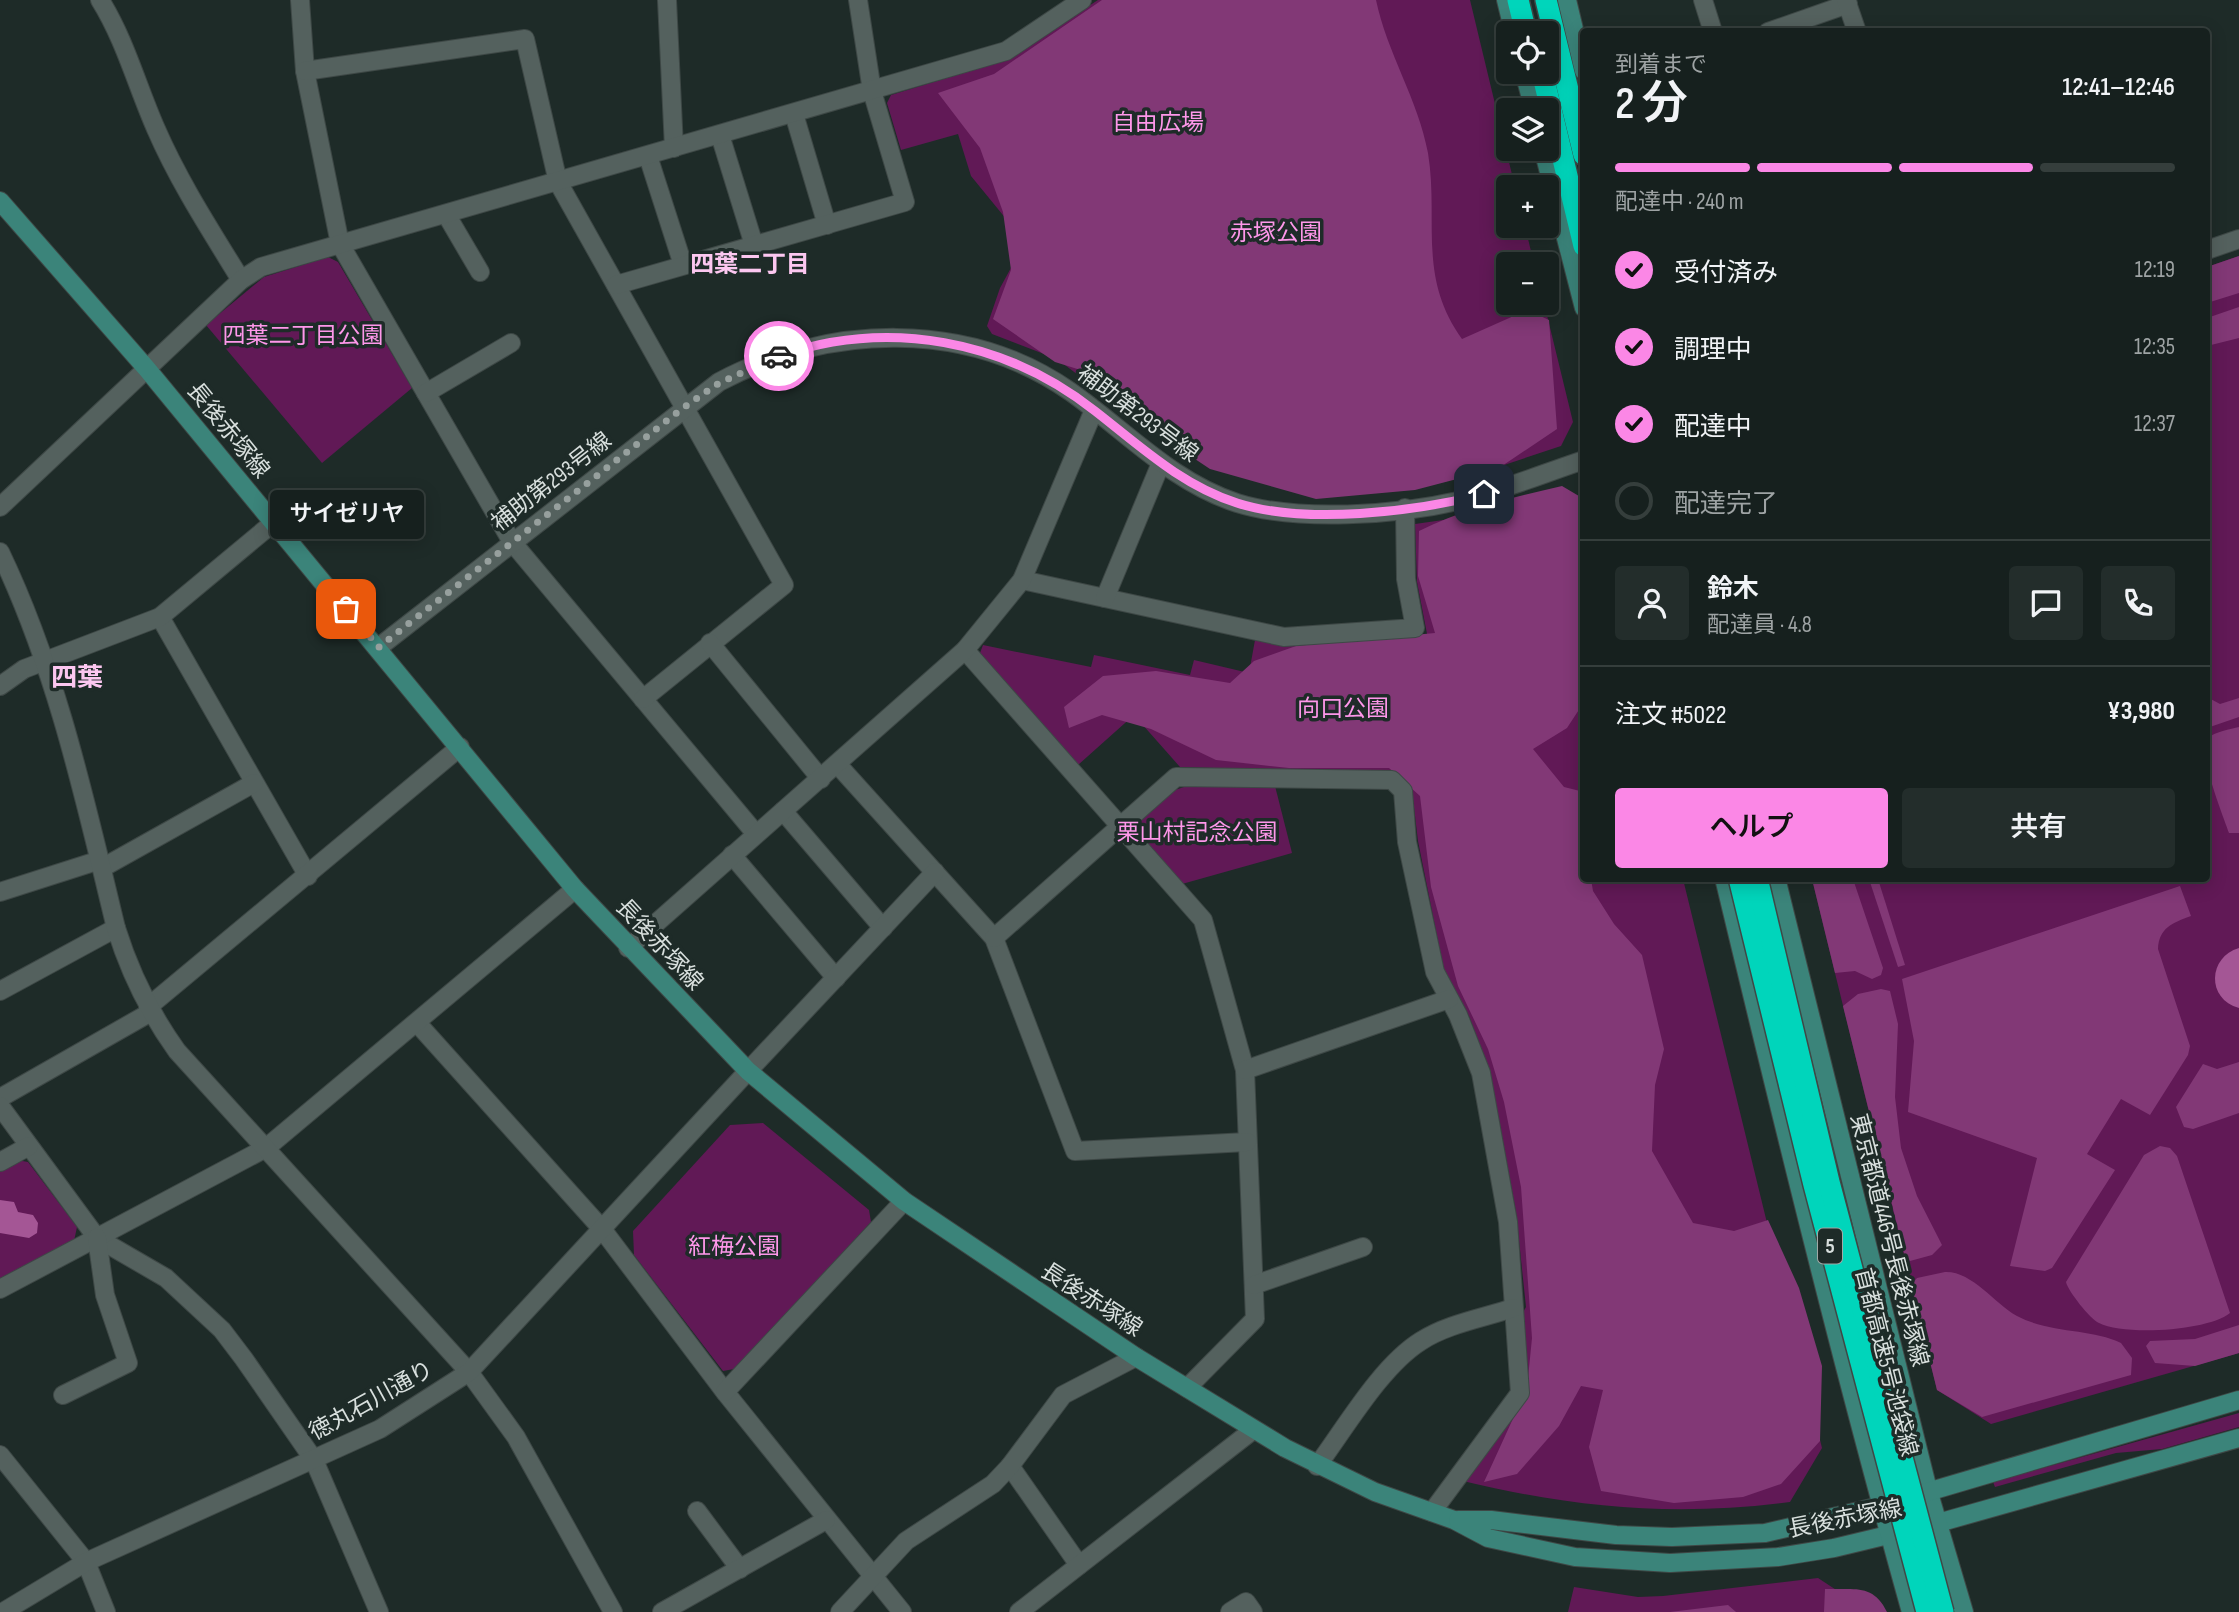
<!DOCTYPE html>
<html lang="ja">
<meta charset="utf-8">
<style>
:root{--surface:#16201e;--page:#232d2b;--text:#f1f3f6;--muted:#9ea3a4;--line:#353e3c;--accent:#fb87e6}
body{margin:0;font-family:"Sofia Sans Condensed","Noto Sans JP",sans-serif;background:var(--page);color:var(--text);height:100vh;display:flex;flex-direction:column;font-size:26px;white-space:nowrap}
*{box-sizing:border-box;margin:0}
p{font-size:23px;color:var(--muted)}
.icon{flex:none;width:38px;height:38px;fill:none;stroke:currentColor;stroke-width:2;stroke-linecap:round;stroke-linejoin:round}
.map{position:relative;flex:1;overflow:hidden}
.panel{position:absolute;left:1580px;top:28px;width:630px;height:854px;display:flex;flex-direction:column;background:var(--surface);border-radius:7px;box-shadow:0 4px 18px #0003,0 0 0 2px var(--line)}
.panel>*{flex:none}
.tools{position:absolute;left:1496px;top:21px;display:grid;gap:14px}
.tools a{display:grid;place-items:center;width:63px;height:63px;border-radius:7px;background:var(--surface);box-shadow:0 4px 18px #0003,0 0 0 2px var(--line);font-size:35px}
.pin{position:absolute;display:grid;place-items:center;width:60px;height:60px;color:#fff;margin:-30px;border-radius:14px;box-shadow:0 4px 10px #0006}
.courier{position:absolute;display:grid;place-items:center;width:70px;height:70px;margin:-35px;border:5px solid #fb87e6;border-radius:50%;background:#fff;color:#222;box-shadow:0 2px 9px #0007}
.bubble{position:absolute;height:49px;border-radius:7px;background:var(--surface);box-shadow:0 4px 18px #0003,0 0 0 2px var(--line);font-size:23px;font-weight:600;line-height:49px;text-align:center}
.head em{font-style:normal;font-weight:600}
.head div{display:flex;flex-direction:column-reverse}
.head{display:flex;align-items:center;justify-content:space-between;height:119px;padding:0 35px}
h1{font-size:46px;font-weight:600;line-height:52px}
.bar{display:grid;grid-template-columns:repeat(4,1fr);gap:10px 7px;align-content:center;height:84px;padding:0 35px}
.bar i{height:9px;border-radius:5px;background:var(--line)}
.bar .current{background:var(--accent)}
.bar p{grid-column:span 4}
.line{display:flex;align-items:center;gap:18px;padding:0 35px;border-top:2px solid var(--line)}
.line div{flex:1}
.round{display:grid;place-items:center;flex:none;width:74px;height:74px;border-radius:7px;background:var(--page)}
ol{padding:0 35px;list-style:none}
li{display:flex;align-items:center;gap:21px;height:77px}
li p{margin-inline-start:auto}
li .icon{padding:7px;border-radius:50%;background:var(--accent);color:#111;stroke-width:4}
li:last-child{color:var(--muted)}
li i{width:38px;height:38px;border:4px solid var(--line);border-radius:50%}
.cta{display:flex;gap:14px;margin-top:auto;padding:14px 35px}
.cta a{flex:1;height:80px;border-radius:7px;background:var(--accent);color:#111;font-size:28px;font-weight:600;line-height:80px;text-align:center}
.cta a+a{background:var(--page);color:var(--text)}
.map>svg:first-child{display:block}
.green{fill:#611956}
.forest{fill:#823876}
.water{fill:#a45695}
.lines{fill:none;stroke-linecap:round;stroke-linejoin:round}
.minor-casing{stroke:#3e4846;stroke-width:20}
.tertiary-casing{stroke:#3e4846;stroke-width:20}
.secondary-casing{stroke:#3e4846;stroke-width:20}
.motorway-casing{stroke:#3e4846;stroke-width:24}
.minor{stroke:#54615e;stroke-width:18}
.tertiary{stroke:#54615e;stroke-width:18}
.secondary{stroke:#3b847a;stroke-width:18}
.motorway{stroke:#00d5bb;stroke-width:21}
.motorway-bridge-casing{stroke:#3e4846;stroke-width:24;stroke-linecap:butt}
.motorway-bridge{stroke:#00d5bb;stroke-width:21}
.done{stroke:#97a09e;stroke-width:7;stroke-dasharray:0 12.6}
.route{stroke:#fb87e6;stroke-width:9}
.labels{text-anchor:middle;stroke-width:7;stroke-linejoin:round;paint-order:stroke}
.shield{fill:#1e2b28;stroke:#a0a9a7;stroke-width:2}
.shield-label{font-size:21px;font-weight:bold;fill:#d8dfdd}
.park-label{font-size:23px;fill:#fe97ea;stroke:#1e2b28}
.street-label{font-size:23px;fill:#d8dfdd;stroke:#1e2b28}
.neighbourhood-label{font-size:24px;font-weight:bold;fill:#fcc7f0;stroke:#1e2b28}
.quarter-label{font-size:26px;font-weight:bold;fill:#fcc7f0;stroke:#1e2b28}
</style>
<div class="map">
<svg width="2239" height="1612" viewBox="0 0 2239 1612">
<rect width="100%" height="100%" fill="#1e2b28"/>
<g class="green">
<polygon points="1098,0 1470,0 1515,187 1508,187 1508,226 1525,226 1534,264 1508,264 1508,303 1544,303 1573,422 1561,446 1474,475 1438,483 1205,464 1164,440 1057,359 992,334 987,326 1000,288 1025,242 971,176 958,134 901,150 887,103 891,95 1006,60"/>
<polygon points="2239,256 2239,1353 1991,1424 1937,1390 1812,879 2207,878 2207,267"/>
<polygon points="328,257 338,262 412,388 322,463 206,325 264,277"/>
<path d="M1584 500V878L1683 879 1822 1448 1790 1502C1675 1517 1576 1508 1463 1481L1528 1397 1520 1318 1526 1307 1516 1212 1490 1072 1469 1016 1444 971 1418 841 1410 774 1180 767 1134 715 1078 765 980 653 983 645 1091 667 1094 655 1190 675 1194 660 1249 673 1255 640 1283 646 1428 639 1417 582 1415 524Z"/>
<polygon points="1187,786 1275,786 1292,853 1182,884 1137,832 1137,822 1172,791"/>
<polygon points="763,1123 869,1210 871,1222 734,1369 723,1371 634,1255 633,1231 730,1125"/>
<polygon points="17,1160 28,1162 77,1227 74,1241 0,1279 0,1170"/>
<polygon points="2239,1413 2239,1427 2162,1449 2116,1453 1995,1487 1993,1482"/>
<polygon points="1818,1578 1870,1612 1568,1612 1574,1587 1638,1597 1663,1596"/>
</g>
<g class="forest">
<path d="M1102 0H1376C1387 53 1418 99 1428 153 1439 221 1417 276 1462 339L1527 310 1549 320 1557 429 1499 468 1415 490 1316 499 1210 469 1147 427 1103 377 1055 362 993 319 1011 270 1003 212 980 148 938 93 994 74Z"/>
<polygon points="2239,256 2239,293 2207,303 2207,267"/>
<polygon points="2239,307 2239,338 2207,346 2207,318"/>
<path d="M1562 486 1584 499V702L1567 728 1533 749 1564 787 1584 792V878L1591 879 1593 891 1614 924 1642 955 1664 1049 1655 1085 1652 1151 1693 1223 1734 1231 1768 1220 1799 1288 1822 1366 1820 1441 1781 1484 1743 1497 1674 1503 1601 1491 1589 1447 1603 1390 1581 1386 1559 1426 1517 1474 1484 1482 1527 1388 1532 1338 1521 1187 1504 1102 1488 1049 1458 986 1431 887 1420 796 1389 768H1289L1216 760 1151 729 1102 715 1069 728 1064 707 1103 676 1156 671 1230 683 1254 661 1296 646 1435 633 1418 576 1419 531C1465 508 1512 498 1562 486Z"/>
<polygon points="2207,697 2220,704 2239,698 2239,717 2207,728"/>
<path d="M2239 727V833H2229C2223 815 2197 753 2208 738 2214 732 2231 729 2239 727Z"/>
<polygon points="1812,879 1853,879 1883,968 1881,975 1872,979 1855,971 1835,973"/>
<polygon points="1869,879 1878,879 1905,965 1898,967"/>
<path d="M2180 886 2191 916C2172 923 2159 928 2158 949L2190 1046 2188 1055 2150 1115 2121 1099 2087 1154 2115 1170 2052 1268 2045 1271 2010 1266 2037 1158 1908 1112 1914 1041 1902 979Z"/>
<polygon points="1881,989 1890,991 1898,1024 1895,1097 1901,1148 1917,1196 1942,1245 1932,1255 1910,1261 1905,1257 1843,1006 1858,994"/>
<polygon points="2239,1062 2239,1113 2193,1129 2184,1127 2176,1107 2203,1064 2217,1069"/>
<path d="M2160 1146 2170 1148 2177 1156 2230 1313C2208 1331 2124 1336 2099 1323 2090 1319 2068 1291 2066 1282L2144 1155Z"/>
<path d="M1945 1272C1972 1271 1994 1303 2017 1316 2051 1334 2091 1328 2121 1343L2132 1358 2131 1375 1982 1417 1937 1390 1911 1285 1917 1278Z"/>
<polygon points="2239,1325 2239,1353 2195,1366 2155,1363 2146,1346 2150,1341 2195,1339"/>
<path d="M1825 1589C1854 1590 1873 1583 1887 1612H1824Z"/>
<polygon points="1728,1605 1736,1612 1670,1612"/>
</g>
<g class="water">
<path d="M2239 948V1008C2206 999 2208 957 2239 948Z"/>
<polygon points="0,1200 14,1202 18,1212 33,1215 38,1223 37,1233 29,1238 0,1233"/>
</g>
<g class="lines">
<g class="minor-casing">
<g id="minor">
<path d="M100 0C125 40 137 86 156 129 179 182 211 231 241 280"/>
<polyline points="300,0 305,71 340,244 512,542 756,834"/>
<polyline points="667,0 674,148"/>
<polyline points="1703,0 1713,32"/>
<polyline points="1768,32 1848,4"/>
<polyline points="305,71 525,39 558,182 784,585 643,699"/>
<polyline points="794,114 827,225"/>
<polyline points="720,135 754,245"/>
<polyline points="648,156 683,265"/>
<polyline points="446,214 480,272"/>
<polyline points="616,285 905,202 872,91 858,0"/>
<polyline points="426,393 511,343"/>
<polyline points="0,507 241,280 261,267 1006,51 1082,0"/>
<polyline points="1022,580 1284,637 1415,628 1406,579 1405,508"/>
<polyline points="1105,598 1161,463"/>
<polyline points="160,617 308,876"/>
<polyline points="710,643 821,779"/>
<polyline points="965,650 1203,920 1245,1070 1255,1319 1187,1388"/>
<polyline points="0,686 24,669 160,617 273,523"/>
<polyline points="838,765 994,938 1075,1151 1247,1142"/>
<polyline points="783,811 883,928"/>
<polyline points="732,855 836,978"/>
<polyline points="102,868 254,783"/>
<polyline points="0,892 100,860"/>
<polyline points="994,938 1176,777 1392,780 1403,791 1407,842 1435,972 1458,1015 1481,1073 1508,1222 1520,1393 1432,1512"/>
<polyline points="628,948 965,650 1022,580 1094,410"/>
<polyline points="0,991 116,928"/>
<polyline points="148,1007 460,747"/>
<polyline points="418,1024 602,1229 725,1392 902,1612"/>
<polyline points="1245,1070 1449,999"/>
<polyline points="748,1071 935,872"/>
<polyline points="0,1098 151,1012"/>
<polyline points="0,1106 97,1238 166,1278 222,1330 244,1359 314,1460 379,1612"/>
<polyline points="0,1162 29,1146"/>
<polyline points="1254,1285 1363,1247"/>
<polyline points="0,1289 266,1148 575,889"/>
<polyline points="725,1392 904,1201"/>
<polyline points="63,1395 128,1363 105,1295 97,1238"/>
<polyline points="0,1455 86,1562 106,1612"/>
<polyline points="1010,1466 1079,1565"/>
<path d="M1317 1466C1346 1427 1381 1366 1421 1341 1447 1324 1483 1318 1513 1308"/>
<polyline points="697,1511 740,1569"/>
<polyline points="662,1612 826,1520"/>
<polyline points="840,1612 906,1541 993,1484 1010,1466 1063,1395 1136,1357"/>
<polyline points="1019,1612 1253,1430"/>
<polyline points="1230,1612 1246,1602 1253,1612"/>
</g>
</g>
<g class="tertiary-casing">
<g id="tertiary">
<polyline points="1846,0 1857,32"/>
<polyline points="2207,250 2239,239"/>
<path d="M0 552C57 671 85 800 116 928 130 973 149 1012 177 1051L469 1372 516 1437 613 1612"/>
<path d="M379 647 719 382C828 324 967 319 1071 392 1126 431 1172 482 1237 503 1298 522 1397 515 1458 501 1501 491 1542 474 1584 460"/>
<polyline points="3,1612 86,1562 380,1429 469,1372 748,1071"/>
</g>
</g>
<g class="secondary-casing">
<g id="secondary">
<polyline points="1506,0 1514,33"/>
<polyline points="1567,0 1584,71"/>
<polyline points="1524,72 1534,110"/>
<polyline points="1543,149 1584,308"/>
<polyline points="0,201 147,369 575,889 748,1071 904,1201 1136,1357 1285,1448 1375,1492 1454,1520 1488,1538 1575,1557 1670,1563 1778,1557 1834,1548 1938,1523 2239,1438"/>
<path d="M1724 878C1783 1124 1843 1369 1911 1612"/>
<polyline points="1776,878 1928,1490 1964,1612"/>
<polyline points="1458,1520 1491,1520 1616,1535 1672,1537 1765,1533 1880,1506 2239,1400"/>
</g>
</g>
<g class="motorway-casing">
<g id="motorway">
<polyline points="1518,0 1526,33"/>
<polyline points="1546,0 1584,155"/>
<polyline points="1542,72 1584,246"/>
</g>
</g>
<use href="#minor" class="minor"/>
<use href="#tertiary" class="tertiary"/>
<use href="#secondary" class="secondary"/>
<use href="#motorway" class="motorway"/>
<g class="motorway-bridge-casing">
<g id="motorway-bridge">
<polyline points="1739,878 1814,1185 1927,1612"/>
<polyline points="1757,878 1829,1182 1943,1612"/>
</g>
</g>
<use href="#motorway-bridge" class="motorway-bridge"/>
</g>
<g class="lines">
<polyline class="done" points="346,609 379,647 683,408 719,383 779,356"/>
<path class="route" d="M779 356C888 318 1005 340 1095 411 1140 446 1181 485 1237 503 1306 525 1414 512 1484 494"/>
</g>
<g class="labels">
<rect class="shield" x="1818" y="1228.5" width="24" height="35" rx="5"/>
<g class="shield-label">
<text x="1830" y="1253">5</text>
</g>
<g class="park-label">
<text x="1158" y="130">自由広場</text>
<text x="1276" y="240">赤塚公園</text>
<text x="303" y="343">四葉二丁目公園</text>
<text x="1343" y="716">向口公園</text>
<text x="1197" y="840">栗山村記念公園</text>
<text x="734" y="1254">紅梅公園</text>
</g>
<g class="street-label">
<text transform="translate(1138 413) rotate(37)" y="8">補助第293号線</text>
<text transform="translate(229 430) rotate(51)" y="8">長後赤塚線</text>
<text transform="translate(551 481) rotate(-38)" y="8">補助第293号線</text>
<text transform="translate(660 944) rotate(47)" y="8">長後赤塚線</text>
<text transform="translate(1890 1240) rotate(76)" y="8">東京都道446号長後赤塚線</text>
<text transform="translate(1092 1299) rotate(33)" y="8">長後赤塚線</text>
<text transform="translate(1887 1362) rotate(76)" y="8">首都高速5号池袋線</text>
<text transform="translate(371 1400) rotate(-29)" y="8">徳丸石川通り</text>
<text transform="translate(1845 1518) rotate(-11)" y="8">長後赤塚線</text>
</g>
<g class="neighbourhood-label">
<text x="750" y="272">四葉二丁目</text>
</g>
<g class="quarter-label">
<text x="77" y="686">四葉</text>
</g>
</g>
</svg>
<div class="tools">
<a><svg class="icon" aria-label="locate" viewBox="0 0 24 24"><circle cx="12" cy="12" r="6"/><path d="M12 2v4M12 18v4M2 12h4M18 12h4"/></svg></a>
<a><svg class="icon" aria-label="layers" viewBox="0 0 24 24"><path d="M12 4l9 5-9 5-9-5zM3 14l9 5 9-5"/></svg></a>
<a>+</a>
<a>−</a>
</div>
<div class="pin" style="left:346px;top:609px;background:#ea580c"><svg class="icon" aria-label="bag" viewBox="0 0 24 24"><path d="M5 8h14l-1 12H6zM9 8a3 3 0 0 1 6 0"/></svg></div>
<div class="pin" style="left:1484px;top:494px;background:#1f2937"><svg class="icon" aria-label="home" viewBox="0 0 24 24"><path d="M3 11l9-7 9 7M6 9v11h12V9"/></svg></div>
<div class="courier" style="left:779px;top:356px"><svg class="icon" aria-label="car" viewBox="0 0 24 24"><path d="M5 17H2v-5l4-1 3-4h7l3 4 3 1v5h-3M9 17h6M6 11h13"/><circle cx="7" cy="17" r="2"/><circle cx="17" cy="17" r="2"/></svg></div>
<div class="bubble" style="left:270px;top:490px;width:154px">サイゼリヤ</div>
<section class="panel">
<div class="head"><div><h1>2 分</h1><p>到着まで</p></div><em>12:41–12:46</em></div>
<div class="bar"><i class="current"></i><i class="current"></i><i class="current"></i><i></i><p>配達中 · 240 m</p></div>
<ol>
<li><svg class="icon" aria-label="check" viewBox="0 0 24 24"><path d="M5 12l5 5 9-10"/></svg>受付済み<p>12:19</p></li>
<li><svg class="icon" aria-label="check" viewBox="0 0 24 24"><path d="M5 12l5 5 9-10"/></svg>調理中<p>12:35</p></li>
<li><svg class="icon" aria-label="check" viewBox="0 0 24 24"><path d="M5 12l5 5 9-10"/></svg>配達中<p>12:37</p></li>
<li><i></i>配達完了</li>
</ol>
<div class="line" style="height:126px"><a class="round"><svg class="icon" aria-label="person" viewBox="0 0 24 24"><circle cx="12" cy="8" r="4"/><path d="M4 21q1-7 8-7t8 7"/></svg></a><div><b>鈴木</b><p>配達員 · 4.8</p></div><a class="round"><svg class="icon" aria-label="chat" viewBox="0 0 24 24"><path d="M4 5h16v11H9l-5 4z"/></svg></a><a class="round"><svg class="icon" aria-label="phone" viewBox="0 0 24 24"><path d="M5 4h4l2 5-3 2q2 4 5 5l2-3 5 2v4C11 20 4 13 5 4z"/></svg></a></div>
<div class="line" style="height:91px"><div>注文 #5022</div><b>¥3,980</b></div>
<div class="cta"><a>ヘルプ</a><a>共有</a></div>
</section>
</div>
